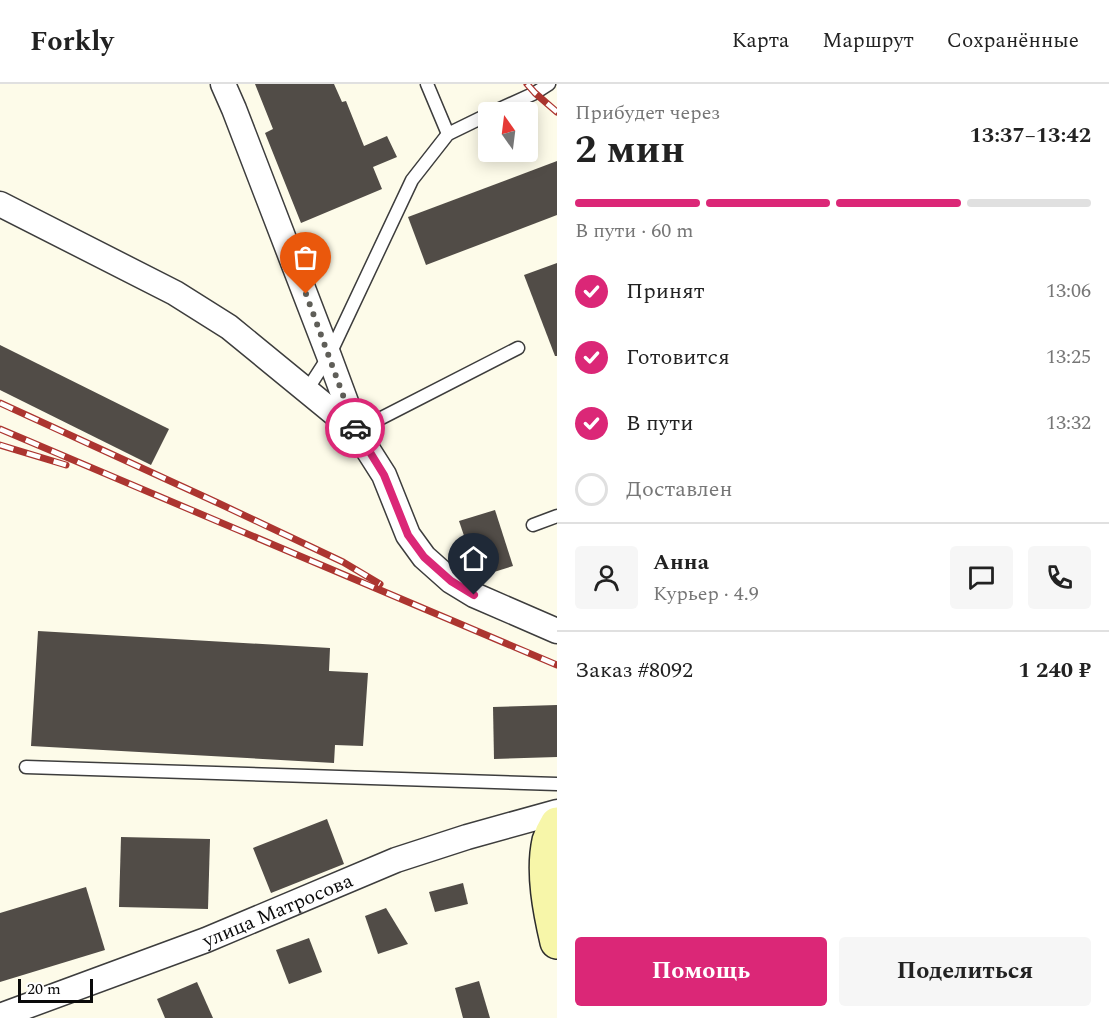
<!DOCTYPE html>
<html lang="ru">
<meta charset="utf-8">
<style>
:root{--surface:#fff;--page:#f6f6f6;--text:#222;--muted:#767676;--line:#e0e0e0;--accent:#db2777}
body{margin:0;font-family:Spectral,serif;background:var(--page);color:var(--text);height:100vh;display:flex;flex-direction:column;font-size:22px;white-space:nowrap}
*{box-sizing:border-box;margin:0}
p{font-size:20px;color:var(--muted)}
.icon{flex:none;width:33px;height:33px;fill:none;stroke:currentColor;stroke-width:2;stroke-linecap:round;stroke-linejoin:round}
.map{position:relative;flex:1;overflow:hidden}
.drawer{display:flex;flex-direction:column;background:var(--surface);width:552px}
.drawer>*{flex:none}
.needle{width:39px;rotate:346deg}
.controls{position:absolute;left:478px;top:18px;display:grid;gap:12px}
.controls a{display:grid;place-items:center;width:60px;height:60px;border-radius:6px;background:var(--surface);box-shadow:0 3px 15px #0003;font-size:30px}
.scale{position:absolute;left:18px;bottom:15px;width:75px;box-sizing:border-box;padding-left:6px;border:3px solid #0a0a0a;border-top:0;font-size:16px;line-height:21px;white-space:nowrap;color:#0a0a0a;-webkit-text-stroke:4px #fff;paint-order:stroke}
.pin{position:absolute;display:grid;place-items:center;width:51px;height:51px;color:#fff;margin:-62px -26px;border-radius:50% 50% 50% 0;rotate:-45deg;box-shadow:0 0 6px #0007}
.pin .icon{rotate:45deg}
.courier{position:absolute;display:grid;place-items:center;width:60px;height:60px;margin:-30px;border:4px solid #db2777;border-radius:50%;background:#fff;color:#222;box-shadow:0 2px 8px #0007}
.summary em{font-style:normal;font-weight:700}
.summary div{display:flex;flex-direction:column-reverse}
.summary{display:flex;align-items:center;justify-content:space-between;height:102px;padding:0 18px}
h1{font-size:39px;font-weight:700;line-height:45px}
.bar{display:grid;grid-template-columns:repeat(4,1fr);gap:9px 6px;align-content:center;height:72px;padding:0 18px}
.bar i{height:8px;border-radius:4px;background:var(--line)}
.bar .selected{background:var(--accent)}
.bar p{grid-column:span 4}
.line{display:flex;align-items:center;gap:15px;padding:0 18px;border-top:2px solid var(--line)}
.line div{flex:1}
.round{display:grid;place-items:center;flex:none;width:63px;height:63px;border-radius:6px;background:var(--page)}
ol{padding:0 18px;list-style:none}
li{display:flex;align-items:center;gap:18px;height:66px}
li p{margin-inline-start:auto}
li .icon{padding:6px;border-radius:50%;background:var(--accent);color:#fff;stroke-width:4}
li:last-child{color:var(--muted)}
li i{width:33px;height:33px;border:3px solid var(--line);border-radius:50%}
.action{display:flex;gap:12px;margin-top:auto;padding:12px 18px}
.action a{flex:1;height:69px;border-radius:6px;background:var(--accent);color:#fff;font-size:24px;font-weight:700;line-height:69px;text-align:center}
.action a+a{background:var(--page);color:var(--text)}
header{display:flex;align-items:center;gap:36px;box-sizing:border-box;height:84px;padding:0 30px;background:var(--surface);border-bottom:2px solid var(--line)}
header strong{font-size:28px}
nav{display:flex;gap:33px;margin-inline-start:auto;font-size:21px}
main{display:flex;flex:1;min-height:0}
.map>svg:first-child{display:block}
.building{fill:#514c47}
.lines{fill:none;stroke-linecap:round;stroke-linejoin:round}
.service-casing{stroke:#3d3d3d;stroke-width:15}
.minor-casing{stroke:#3d3d3d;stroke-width:27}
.secondary-casing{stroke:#2c2c2c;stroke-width:36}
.service{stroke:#fff;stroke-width:12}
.minor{stroke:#fff;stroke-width:24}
.secondary{stroke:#f7f6a9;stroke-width:33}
.rail-casing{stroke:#ac3530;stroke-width:7}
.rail{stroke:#fff;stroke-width:4.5;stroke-dasharray:14;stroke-linecap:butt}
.done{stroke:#5f5e58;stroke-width:6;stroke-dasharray:0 10.8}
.route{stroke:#db2777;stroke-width:8}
.labels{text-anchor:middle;stroke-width:6;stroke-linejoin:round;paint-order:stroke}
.street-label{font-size:20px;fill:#0a0a0a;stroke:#fff}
</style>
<header>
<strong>Forkly</strong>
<nav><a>Карта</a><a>Маршрут</a><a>Сохранённые</a></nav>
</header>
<main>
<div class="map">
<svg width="557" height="934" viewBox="0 0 557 934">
<rect width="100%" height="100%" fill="#fdfbe9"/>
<g class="building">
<polygon points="255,0 334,0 342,18 346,17 364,62 387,52 397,73 373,83 382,105 301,139 265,49 273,45"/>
<polygon points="557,77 557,131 426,181 408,133"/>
<polygon points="557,179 557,272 555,272 524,191"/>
<polygon points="0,261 169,345 151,381 0,306"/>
<polygon points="495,426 513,482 478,493 459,437"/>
<polygon points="38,547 330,564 329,587 368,589 363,662 335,661 334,679 31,662"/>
<polygon points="557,621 557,673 494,675 493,623"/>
<polygon points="327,735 344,780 271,809 253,764"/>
<polygon points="121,753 210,755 208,825 119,823"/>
<polygon points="463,799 468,820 435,828 429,808"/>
<polygon points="86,803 105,866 0,898 0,829"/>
<polygon points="386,824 408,860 378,870 365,832"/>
<polygon points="309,854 322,888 289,900 276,866"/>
<polygon points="479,897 490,934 463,934 455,904"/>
<polygon points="197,898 213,934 165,934 157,915"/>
</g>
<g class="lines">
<g class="service-casing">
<g id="service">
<polyline points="427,0 448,50"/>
<polyline points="493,28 535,9 549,0"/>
<polyline points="307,306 329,272 412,96 448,50 489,30"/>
<polyline points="356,347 518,264"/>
<polyline points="533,441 557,432"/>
<polyline points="26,683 557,700"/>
</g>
</g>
<g class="minor-casing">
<g id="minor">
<polyline points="223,0 234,25 329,272 356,345"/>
<polyline points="0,120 175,209 229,243 356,347 384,391 408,451 424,473 451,497 474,511 557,547"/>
<path id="s1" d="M0 932 206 856 396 776 467 753 557 728"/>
</g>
</g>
<g class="secondary-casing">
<path id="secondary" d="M557 740C554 745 551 751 549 757 542 788 550 828 557 858"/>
</g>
<use href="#service" class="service"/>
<use href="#minor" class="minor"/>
<use href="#secondary" class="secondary"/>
<g class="rail-casing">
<g id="rail">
<polyline points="527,0 535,9 557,28"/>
<polyline points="0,319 218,419 343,478 380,500"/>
<polyline points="0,345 557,581"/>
<polyline points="0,361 66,381"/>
</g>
</g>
<use href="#rail" class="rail"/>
</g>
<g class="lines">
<polyline class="done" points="306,210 355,344"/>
<polyline class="route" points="355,344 384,391 408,451 424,473 451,497 474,511"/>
</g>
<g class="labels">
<g class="street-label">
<text dy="7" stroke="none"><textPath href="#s1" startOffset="297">улица Матросова</textPath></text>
</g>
</g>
</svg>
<div class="controls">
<a><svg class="needle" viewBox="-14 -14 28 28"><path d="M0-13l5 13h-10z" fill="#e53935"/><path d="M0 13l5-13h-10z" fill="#767676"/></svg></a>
</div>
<div class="scale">20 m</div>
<div class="pin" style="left:306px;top:210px;background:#ea580c"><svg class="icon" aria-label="bag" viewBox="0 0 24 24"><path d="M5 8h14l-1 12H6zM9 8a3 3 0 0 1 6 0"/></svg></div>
<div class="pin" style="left:474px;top:511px;background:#1f2937"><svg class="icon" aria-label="home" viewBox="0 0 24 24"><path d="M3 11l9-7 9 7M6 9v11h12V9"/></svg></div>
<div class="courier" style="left:355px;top:344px"><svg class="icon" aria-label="car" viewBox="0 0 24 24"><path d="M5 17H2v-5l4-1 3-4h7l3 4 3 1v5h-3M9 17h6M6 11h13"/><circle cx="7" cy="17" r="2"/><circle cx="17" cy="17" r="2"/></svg></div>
</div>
<section class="drawer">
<div class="summary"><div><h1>2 мин</h1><p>Прибудет через</p></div><em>13:37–13:42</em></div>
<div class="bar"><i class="selected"></i><i class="selected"></i><i class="selected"></i><i></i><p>В пути · 60 m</p></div>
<ol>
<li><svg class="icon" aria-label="check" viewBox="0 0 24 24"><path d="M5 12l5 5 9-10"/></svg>Принят<p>13:06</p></li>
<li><svg class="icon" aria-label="check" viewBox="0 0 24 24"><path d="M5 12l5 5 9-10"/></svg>Готовится<p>13:25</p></li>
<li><svg class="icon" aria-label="check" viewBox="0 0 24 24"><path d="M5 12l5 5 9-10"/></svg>В пути<p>13:32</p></li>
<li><i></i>Доставлен</li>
</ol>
<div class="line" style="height:108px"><a class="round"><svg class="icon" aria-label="person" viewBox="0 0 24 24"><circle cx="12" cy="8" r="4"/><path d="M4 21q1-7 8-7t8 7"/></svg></a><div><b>Анна</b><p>Курьер · 4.9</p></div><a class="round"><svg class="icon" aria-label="chat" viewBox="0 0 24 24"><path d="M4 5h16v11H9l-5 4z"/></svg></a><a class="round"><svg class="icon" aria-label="phone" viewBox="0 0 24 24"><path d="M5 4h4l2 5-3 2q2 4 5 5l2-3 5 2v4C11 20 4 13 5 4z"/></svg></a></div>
<div class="line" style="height:78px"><div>Заказ #8092</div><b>1 240 ₽</b></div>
<div class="action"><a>Помощь</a><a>Поделиться</a></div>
</section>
</main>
